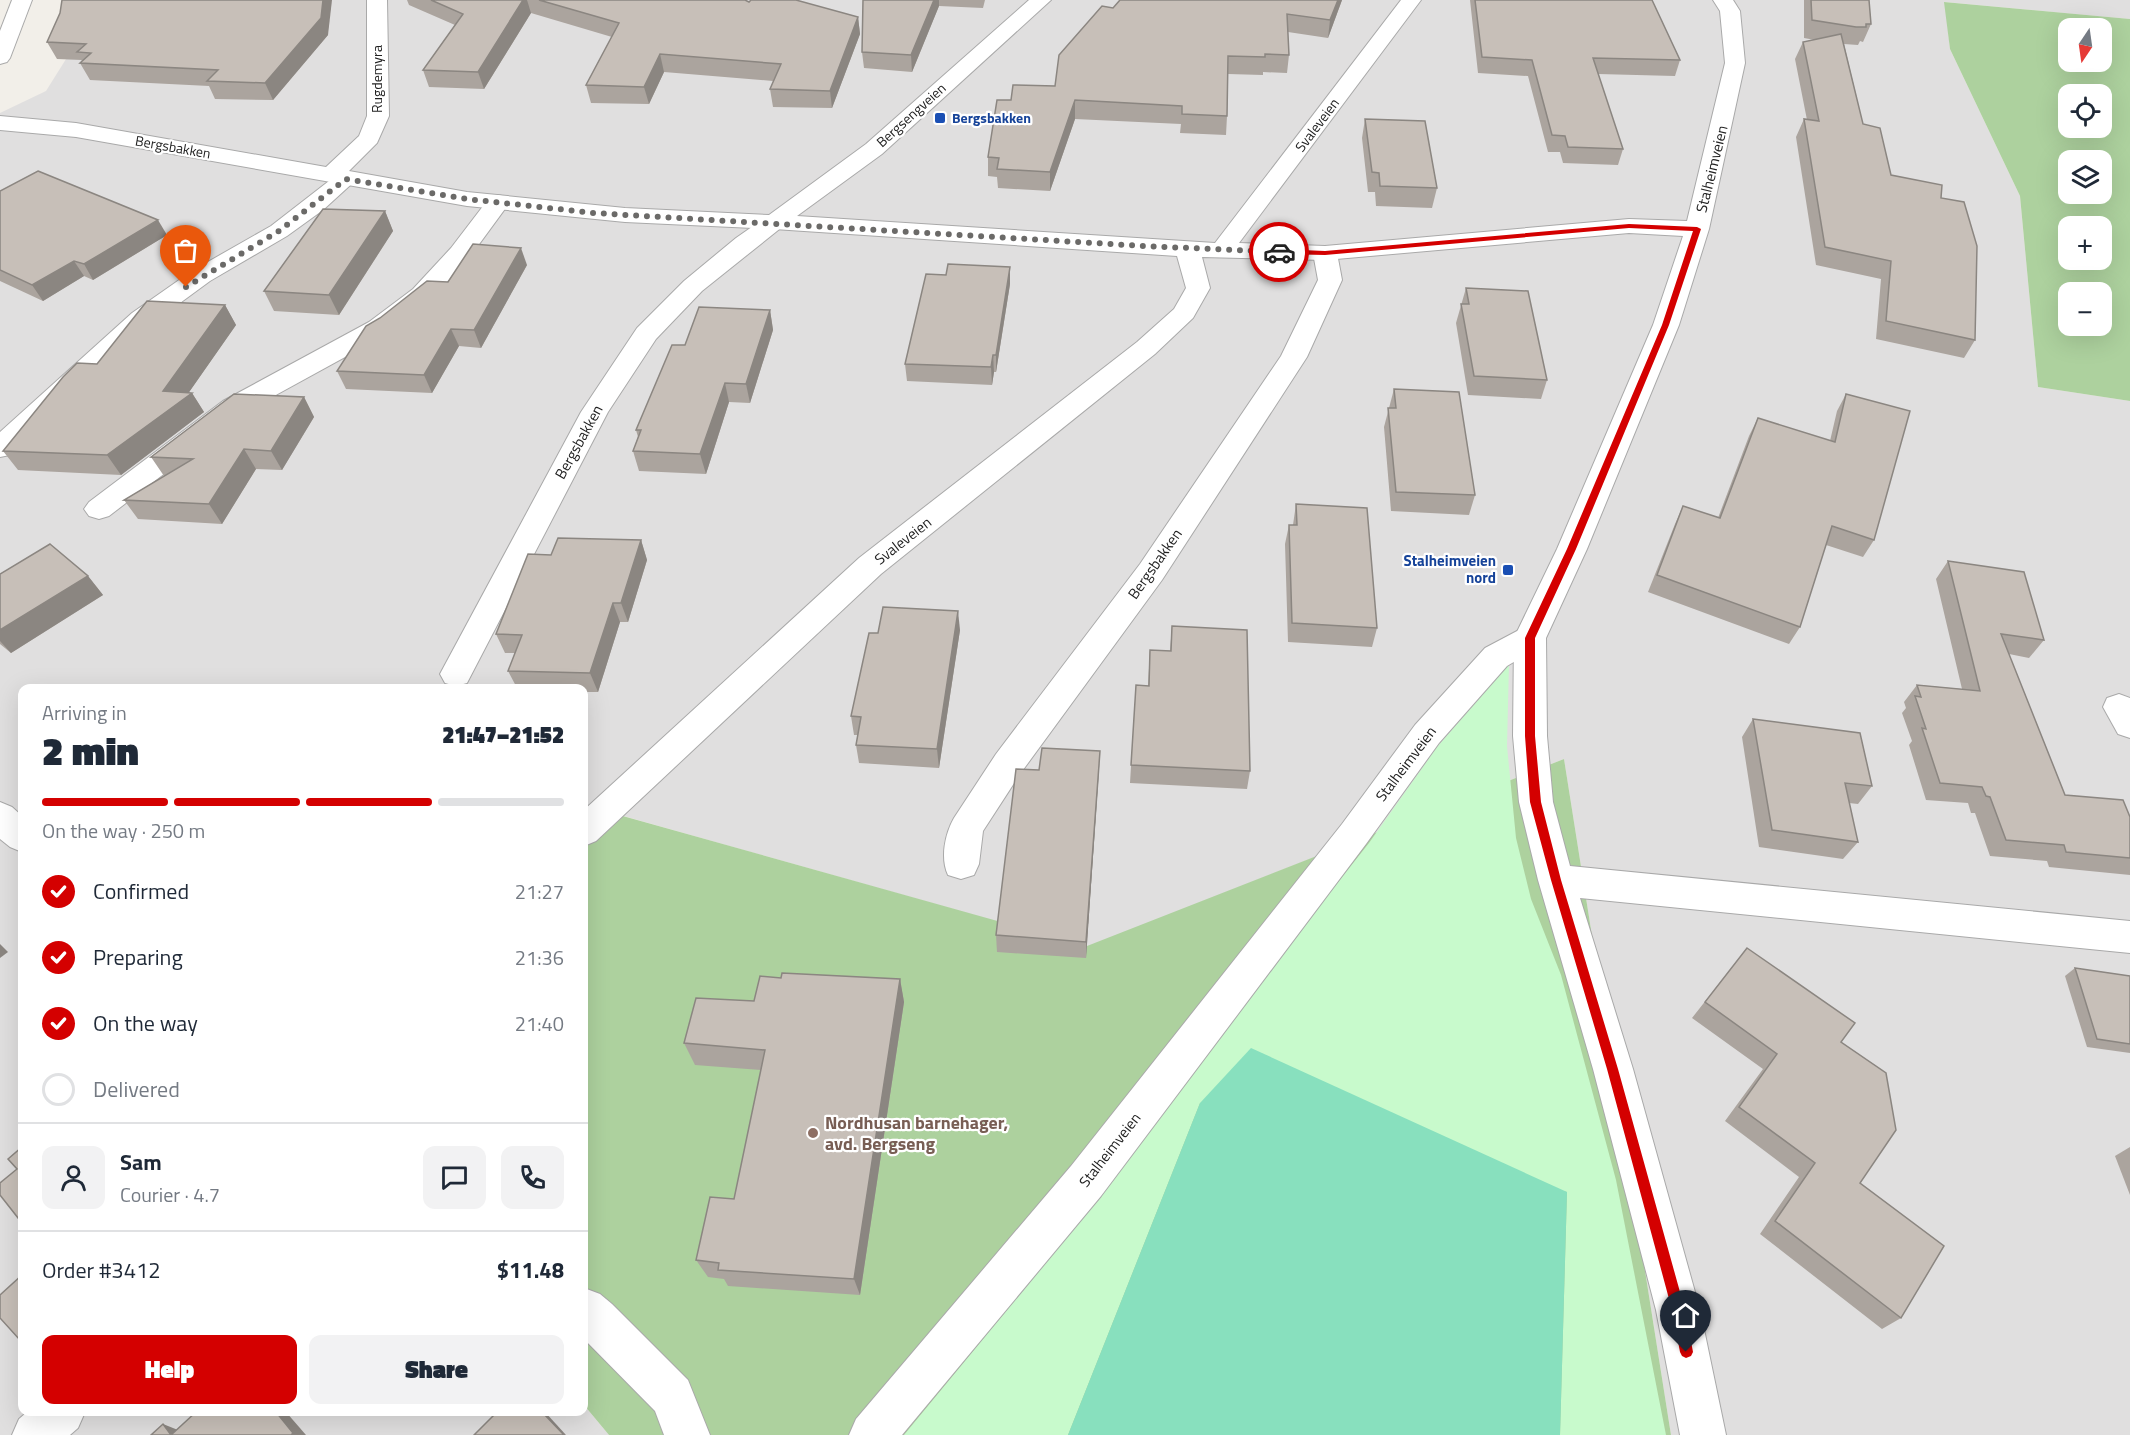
<!DOCTYPE html>
<meta charset="utf-8">
<style>
:root{--surface:#fff;--page:#f2f2f3;--text:#1f2937;--muted:#747a83;--line:#e0e1e3;--accent:#d40000}
body{margin:0;font-family:"Titillium Web",sans-serif;background:var(--page);color:var(--text);height:100vh;display:flex;flex-direction:column;font-size:22px;white-space:nowrap}
*{box-sizing:border-box;margin:0}
p{font-size:20px;color:var(--muted)}
.icon{flex:none;width:33px;height:33px;fill:none;stroke:currentColor;stroke-width:2;stroke-linecap:round;stroke-linejoin:round}
.map{position:relative;flex:1;overflow:hidden}
.drawer{position:absolute;left:18px;top:684px;width:570px;height:732px;display:flex;flex-direction:column;background:var(--surface);border-radius:12px;box-shadow:0 6px 24px #0002}
.drawer>*{flex:none}
.needle{width:39px;rotate:193deg}
.controls{position:absolute;left:2058px;top:18px;display:grid;gap:12px}
.controls a{display:grid;place-items:center;width:54px;height:54px;border-radius:12px;background:var(--surface);box-shadow:0 6px 24px #0002;font-size:30px}
.pin{position:absolute;display:grid;place-items:center;width:51px;height:51px;color:#fff;margin:-62px -26px;border-radius:50% 50% 50% 0;rotate:-45deg;box-shadow:0 0 6px #0007}
.pin .icon{rotate:45deg}
.courier{position:absolute;display:grid;place-items:center;width:60px;height:60px;margin:-30px;border:4px solid #d40000;border-radius:50%;background:#fff;color:#222;box-shadow:0 2px 8px #0007}
.head em{font-style:normal;font-weight:800}
.head div{display:flex;flex-direction:column-reverse}
.head{display:flex;align-items:center;justify-content:space-between;height:102px;padding:0 24px}
h1{font-size:39px;font-weight:800;line-height:45px}
.bar{display:grid;grid-template-columns:repeat(4,1fr);gap:9px 6px;align-content:center;height:72px;padding:0 24px}
.bar i{height:8px;border-radius:4px;background:var(--line)}
.bar .current{background:var(--accent)}
.bar p{grid-column:span 4}
.line{display:flex;align-items:center;gap:15px;padding:0 24px;border-top:2px solid var(--line)}
.line div{flex:1}
.round{display:grid;place-items:center;flex:none;width:63px;height:63px;border-radius:12px;background:var(--page)}
ol{padding:0 24px;list-style:none}
li{display:flex;align-items:center;gap:18px;height:66px}
li p{margin-inline-start:auto}
li .icon{padding:6px;border-radius:50%;background:var(--accent);color:#fff;stroke-width:4}
li:last-child{color:var(--muted)}
li i{width:33px;height:33px;border:3px solid var(--line);border-radius:50%}
.primary-button{display:flex;gap:12px;margin-top:auto;padding:12px 24px}
.primary-button a{flex:1;height:69px;border-radius:12px;background:var(--accent);color:#fff;font-size:24px;font-weight:800;line-height:69px;text-align:center}
.primary-button a+a{background:var(--page);color:var(--text)}
.map>svg:first-child{display:block}
.residential{fill:#e0dfdf}
.forest{fill:#add19e;fill-rule:evenodd}
.park{fill:#c8facc}
.pitch{fill:#88e0be}
.lines{fill:none;stroke-linecap:round;stroke-linejoin:round}
.service-casing{stroke:#a9a9a9;stroke-width:2}
.minor-casing{stroke:#a9a9a9;stroke-width:2}
.service{fill:#fff;fill-rule:evenodd}
.minor{fill:#fff;fill-rule:evenodd}
.wall{fill:#aba49e}
.shaded-wall{fill:#8b8681}
.building{fill:#c7bfb8;stroke:#8b8681;stroke-width:1.5}
.route{fill:#d40000}
.done{stroke:#6b6a68;stroke-width:6;stroke-dasharray:0 10.8}
.transit-dot{fill:#1a4fb4;stroke:#fff;stroke-width:2}
.education-dot{fill:#8d6e63;stroke:#fff;stroke-width:2}
.labels{text-anchor:middle;stroke-width:4.5;stroke-linejoin:round;paint-order:stroke}
.far-street-label{font-size:14px;fill:#222;stroke:#fff}
.far-transit-label{font-size:14px;font-weight:bold;fill:#164399;stroke:#fff;text-anchor:start}
.street-label{font-size:15px;fill:#222;stroke:#fff}
.transit-label{font-size:15px;font-weight:bold;fill:#164399;stroke:#fff;text-anchor:end}
.near-education-label{font-size:18px;font-weight:bold;fill:#785e54;stroke:#fff;text-anchor:start}
</style>
<div class="map">
<svg width="2130" height="1435" viewBox="0 0 2130 1435">
<rect width="100%" height="100%" fill="#f2efe9"/>
<polygon class="residential" points="103,0 2130,0 2130,19 1945,2 1950,49 2020,196 2038,387 2130,401 2130,1435 1671,1435 1564,759 1087,947 613,813 584,841 584,688 22,688 22,1412 584,1412 584,1405 609,1435 0,1435 0,113 46,91"/>
<g class="forest">
<path d="M1944 2 2130 19V401L2038 387 2020 196 1950 49ZM2068 28H2102V62H2068ZM2068 94H2102V128H2068ZM2068 160H2102V194H2068ZM2068 226H2102V260H2068ZM2068 292H2102V326H2068Z"/>
<polygon points="1564,759 1671,1435 609,1435 584,1405 584,841 612,813 1087,946"/>
</g>
<polygon class="park" points="1509,664 1507,746 1516,838 1531,899 1561,975 1616,1180 1666,1435 1560,1435 1567,1192 1200,1103 1068,1435 904,1435 1058,1248 1223,1027 1369,843 1437,747"/>
<polygon class="pitch" points="1251,1048 1567,1192 1560,1435 1068,1435 1200,1103"/>
<g class="lines">
<g class="service-casing">
<g id="service">
<polygon points="346,172 354,174 357,179 323,210 287,236 210,281 150,325 10,455 0,457 0,432 132,313 192,271 271,226 338,174"/>
<polygon points="498,195 506,197 510,202 469,258 431,299 387,334 243,413 109,516 99,519 89,516 84,509 89,502 223,401 369,322 413,289 451,248 490,197"/>
<polygon points="774,215 782,217 786,222 782,227 702,291 656,339 608,412 467,683 456,686 445,683 440,674 581,412 637,328 684,281 736,238 766,217"/>
<path d="M1325 246 1334 248 1337 253 1342 280 1307 357 1162 580 1020 774 983 831 979 864 974 875 961 879 948 875C940 858 945 834 954 818L996 754 1140 564 1281 356 1318 280 1313 253 1316 248Z"/>
<polygon points="1530,626 1541,630 1546,638 1541,646 1507,666 1439,743 1366,844 1101,1196 902,1435 849,1435 856,1419 1071,1166 1342,824 1415,725 1485,648 1519,630"/>
</g>
</g>
<g class="minor-casing">
<g id="minor">
<polygon points="12,0 32,0 10,58 7,62 0,64 0,31"/>
<polygon points="367,0 387,0 389,116 377,143 349,171 467,192 625,208 769,215 866,144 1029,0 1051,0 882,154 797,216 1215,243 1401,0 1421,0 1239,243 1325,246 1629,219 1687,221 1725,63 1720,11 1713,0 1733,0 1740,11 1745,63 1709,229 1679,325 1587,549 1546,638 1547,736 1553,802 1570,866 2130,921 2130,953 1580,898 1633,1069 1700,1310 1726,1435 1680,1435 1656,1310 1593,1069 1538,880 1519,802 1513,736 1514,638 1557,549 1653,325 1683,236 1629,233 1325,260 1202,257 1210,288 1193,318 1155,354 881,574 596,841 584,846 584,810 859,558 1137,342 1174,309 1186,288 1177,256 774,229 625,222 467,206 76,137 0,130 0,116 76,123 326,167 359,136 367,116"/>
<polygon points="2119,694 2130,698 2130,738 2118,734 2103,707 2107,698"/>
<polygon points="0,802 12,807 22,816 22,852 10,847 0,839"/>
<polygon points="584,1288 600,1294 612,1304 688,1380 710,1435 664,1435 655,1411 584,1339"/>
<polygon points="27,1412 85,1412 78,1428 70,1435 12,1435 19,1419"/>
</g>
</g>
<use href="#service" class="service"/>
<use href="#minor" class="minor"/>
</g>
<g class="wall">
<polygon points="407,0 745,0 749,2 858,17 860,34 832,108 773,107 770,89 773,81 664,72 649,104 591,103 586,85 612,37 531,13 484,89 429,87 423,70 455,25 409,5"/>
<polygon points="863,0 985,0 983,8 939,6 912,72 864,68 862,52"/>
<polygon points="1342,0 1328,38 1288,32 1289,55 1287,73 1263,72 1263,75 1228,74 1227,116 1226,135 1180,133 1181,124 1075,119 1050,191 998,188 997,177 988,176 988,157 1011,100 1055,86 1113,8"/>
<polygon points="1470,0 1652,0 1680,60 1675,76 1598,74 1623,149 1618,165 1563,163 1560,152 1548,152 1528,76 1478,73"/>
<polygon points="1804,0 1869,0 1871,24 1863,42 1860,41 1858,45 1844,44 1863,124 1891,175 1941,198 1975,340 1964,358 1876,339 1881,279 1816,265 1796,137 1804,119 1807,120 1795,59 1803,42 1815,40 1804,38"/>
<polygon points="328,35 273,100 215,99 209,86 90,80 80,63 82,60 57,59 47,42"/>
<polygon points="1365,119 1437,188 1432,208 1376,206 1375,192 1368,192 1362,138"/>
<polygon points="0,191 167,235 93,280 84,276 43,301 0,281"/>
<polygon points="385,211 393,231 339,315 274,311 264,291"/>
<polygon points="527,265 481,348 459,346 432,393 346,389 337,371 448,282"/>
<polygon points="1010,284 996,372 994,372 992,385 907,381 905,364"/>
<polygon points="1466,288 1547,380 1541,399 1468,395 1456,323"/>
<polygon points="225,305 236,325 189,392 192,393 204,412 121,475 18,470 3,451 97,364"/>
<polygon points="770,310 773,330 750,403 729,402 706,474 639,471 633,451 638,437 636,430 685,345"/>
<polygon points="1394,389 1475,495 1469,515 1391,511 1384,427"/>
<polygon points="1846,394 1874,540 1863,557 1826,545 1800,627 1789,644 1648,592 1675,524 1683,506 1718,518 1749,436 1758,418 1830,441 1837,411"/>
<polygon points="304,397 314,417 282,470 256,469 222,524 138,519 124,500 164,476 151,457"/>
<polygon points="1296,504 1377,628 1372,647 1288,642 1285,544 1289,525 1293,525"/>
<polygon points="641,540 647,560 628,622 620,622 598,692 584,692 584,688 517,688 508,671 515,653 505,653 496,634 551,555"/>
<polygon points="1948,561 2044,640 2029,658 2009,654 2065,795 2130,817 2130,875 2049,867 2047,861 1990,856 1975,813 1971,813 1968,803 1926,800 1909,745 1912,741 1902,713 1906,708 1904,702 1917,685 1962,689 1936,579"/>
<polygon points="0,574 88,576 103,595 11,653 0,644"/>
<polygon points="1172,626 1250,771 1247,789 1130,783 1136,685 1148,686 1150,650 1170,651"/>
<polygon points="960,630 939,768 859,763 856,745 858,735 854,735 851,716 878,633"/>
<polygon points="1753,719 1872,786 1858,804 1849,803 1858,842 1843,859 1759,847 1742,737"/>
<polygon points="1099,769 1086,958 997,952 996,935 1039,770"/>
<polygon points="1747,948 1841,1042 1860,1183 1901,1318 1882,1329 1760,1234 1799,1177 1725,1121 1763,1069 1692,1018"/>
<polygon points="2075,968 2130,976 2130,1053 2087,1047 2065,976"/>
<polygon points="781,978 900,979 904,1002 860,1295 728,1286 724,1279 708,1277 696,1260 734,1199 761,1070 695,1065 684,1043 754,1001"/>
<polygon points="2130,1147 2130,1195 2115,1156"/>
</g>
<g class="shaded-wall">
<polygon points="323,0 332,0 328,35 273,100 265,83"/>
<polygon points="523,0 527,0 531,13 484,89 478,72"/>
<polygon points="934,0 939,0 939,6 912,72 911,55"/>
<polygon points="1338,0 1342,0 1328,38 1330,20"/>
<polygon points="858,17 860,34 832,108 830,91"/>
<polygon points="660,54 664,72 649,104 644,87"/>
<polygon points="1075,100 1075,119 1050,191 1050,172"/>
<polygon points="385,211 393,231 339,315 329,295"/>
<polygon points="158,220 167,235 93,280 84,264"/>
<polygon points="521,248 527,265 481,348 474,330"/>
<polygon points="74,261 84,276 43,301 32,285"/>
<polygon points="1010,267 1010,284 996,372 996,355"/>
<polygon points="225,305 236,325 185,398 192,393 204,412 121,475 107,455 163,391"/>
<polygon points="770,310 773,330 750,403 746,384"/>
<polygon points="451,329 459,346 432,393 424,375"/>
<polygon points="993,355 994,372 992,385 991,367"/>
<polygon points="725,383 729,402 706,474 700,454"/>
<polygon points="304,397 314,417 282,470 271,451"/>
<polygon points="244,449 256,469 222,524 209,504"/>
<polygon points="641,540 647,560 628,622 621,603"/>
<polygon points="88,576 103,595 11,653 0,641 0,630"/>
<polygon points="613,603 620,622 598,692 590,673"/>
<polygon points="958,611 960,630 939,768 937,749"/>
<polygon points="1100,751 1099,769 1086,958 1086,942"/>
<polygon points="0,944 8,952 0,958"/>
<polygon points="900,979 904,1002 860,1295 854,1279"/>
<polygon points="276,1412 286,1412 306,1435 291,1435"/>
<polygon points="542,1412 545,1412 566,1435 564,1435"/>
<polygon points="163,1424 183,1432 171,1435"/>
</g>
<g class="building">
<polygon points="62,0 323,0 321,18 265,83 207,81 218,70 80,63 91,53 77,52 86,44 47,42 60,13"/>
<polygon points="431,0 523,0 478,72 423,70 463,14"/>
<polygon points="539,0 745,0 749,2 751,0 796,0 858,17 830,91 770,89 781,64 660,54 644,87 586,85 619,23"/>
<polygon points="863,0 934,0 911,55 862,52"/>
<polygon points="1120,0 1338,0 1330,20 1287,14 1289,55 1265,54 1265,57 1228,56 1227,116 1182,114 1182,106 1075,100 1050,172 997,169 999,158 988,157 997,100 1011,100 1013,85 1055,86 1059,55 1102,6 1113,8"/>
<polygon points="1475,0 1652,0 1680,60 1593,58 1623,149 1568,147 1565,136 1552,135 1532,60 1482,57"/>
<polygon points="1811,0 1869,0 1871,24 1866,24 1866,27 1856,27 1812,20"/>
<polygon points="1841,34 1863,124 1880,128 1891,175 1942,185 1941,198 1964,202 1977,246 1975,340 1886,321 1891,261 1825,247 1804,119 1819,121 1803,42"/>
<polygon points="1365,119 1425,121 1437,188 1380,186 1379,173 1372,172"/>
<polygon points="38,171 158,220 84,264 74,261 32,285 0,270 0,191"/>
<polygon points="323,209 385,211 329,295 264,291"/>
<polygon points="473,244 521,248 474,330 451,329 424,375 337,371 366,326 380,318 427,281 448,282"/>
<polygon points="948,264 1010,267 996,355 993,355 991,367 905,364 926,274 946,275"/>
<polygon points="1466,288 1528,291 1547,380 1474,376 1461,304 1469,304"/>
<polygon points="147,301 225,305 163,391 192,393 107,455 3,451 63,377 77,363 97,364"/>
<polygon points="699,307 770,310 746,384 725,383 700,454 633,451 641,430 636,430 672,345 685,345"/>
<polygon points="1394,389 1459,392 1475,495 1396,492 1388,408 1396,408"/>
<polygon points="234,394 304,397 271,451 244,449 209,504 124,500 193,459 151,457"/>
<polygon points="1846,394 1910,411 1874,540 1832,526 1800,627 1657,575 1683,506 1720,518 1758,418 1835,442"/>
<polygon points="1296,504 1367,508 1377,628 1292,623 1289,525 1297,525"/>
<polygon points="558,538 641,540 621,603 613,603 590,673 508,671 522,635 496,634 528,554 551,555"/>
<polygon points="50,544 88,576 0,630 0,574"/>
<polygon points="1948,561 2024,572 2044,640 2001,634 2065,795 2123,800 2130,817 2130,858 2066,852 2064,845 2006,840 1990,797 1986,796 1982,787 1940,783 1922,728 1926,729 1915,696 1921,697 1917,685 1980,691"/>
<polygon points="883,607 958,611 937,749 856,745 861,717 851,716 869,633 878,633"/>
<polygon points="1172,626 1247,630 1250,771 1131,765 1136,685 1149,686 1150,650 1171,651"/>
<polygon points="1753,719 1860,733 1872,786 1845,783 1858,842 1772,830"/>
<polygon points="1042,748 1100,751 1086,942 996,935 1016,769 1039,770"/>
<polygon points="1747,948 1855,1023 1841,1042 1886,1073 1896,1130 1860,1183 1944,1246 1901,1318 1775,1221 1815,1163 1739,1107 1777,1054 1705,1002"/>
<polygon points="2075,968 2130,976 2130,1044 2097,1039"/>
<polygon points="782,973 900,979 854,1279 718,1270 719,1263 696,1260 710,1197 734,1199 765,1050 684,1043 696,998 754,1001 760,976 781,978"/>
<polygon points="22,1147 22,1223 0,1195 0,1183 17,1169 8,1159"/>
<polygon points="22,1275 22,1336 19,1339 0,1318 0,1295"/>
<polygon points="196,1412 276,1412 293,1433 291,1435 151,1435 163,1424 171,1435"/>
<polygon points="497,1412 542,1412 564,1435 474,1435"/>
</g>
<polygon class="route" points="1629,224 1697,227 1701,229 1669,325 1576,549 1535,638 1535,736 1541,802 1561,880 1618,1069 1685,1310 1693,1352 1691,1356 1686,1358 1682,1356 1680,1352 1672,1310 1607,1069 1551,880 1530,802 1525,736 1525,638 1567,549 1662,325 1693,231 1629,228 1325,255 1279,254 1276,252 1279,249 1325,251"/>
<g class="lines">
<polyline class="done" points="186,287 279,231 346,179 467,199 594,213 1144,246 1279,252"/>
</g>
<g class="transit-dot">
<rect x="934" y="112" width="12" height="12" rx="3"/>
<rect x="1502" y="564" width="12" height="12" rx="3"/>
</g>
<circle class="education-dot" cx="813" cy="1133" r="6"/>
<g class="labels">
<g class="far-street-label">
<text transform="translate(377 79) rotate(-90)" y="5">Rugdemyra</text>
<text transform="translate(911 115) rotate(-42)" y="5">Bergsengveien</text>
<text transform="translate(1317 125) rotate(-53)" y="5">Svaleveien</text>
<text transform="translate(173 147) rotate(10)" y="5">Bergsbakken</text>
</g>
<g class="far-transit-label">
<text x="952" y="123">Bergsbakken</text>
</g>
<g class="street-label">
<text transform="translate(1712 169) rotate(-76)" y="5">Stalheimveien</text>
<text transform="translate(579 442) rotate(-61)" y="5">Bergsbakken</text>
<text transform="translate(903 541) rotate(-38)" y="5">Svaleveien</text>
<text transform="translate(1155 564) rotate(-55)" y="5">Bergsbakken</text>
<text transform="translate(1406 764) rotate(-53)" y="5">Stalheimveien</text>
<text transform="translate(1110 1150) rotate(-52)" y="5">Stalheimveien</text>
</g>
<g class="transit-label">
<text x="1496" y="566">Stalheimveien<tspan x="1496" dy="17">nord</tspan></text>
</g>
<g class="near-education-label">
<text x="825" y="1129">Nordhusan barnehager,<tspan x="825" dy="21">avd. Bergseng</tspan></text>
</g>
</g>
</svg>
<div class="controls">
<a><svg class="needle" viewBox="-14 -14 28 28"><path d="M0-13l5 13h-10z" fill="#e53935"/><path d="M0 13l5-13h-10z" fill="#747a83"/></svg></a>
<a><svg class="icon" aria-label="locate" viewBox="0 0 24 24"><circle cx="12" cy="12" r="6"/><path d="M12 2v4M12 18v4M2 12h4M18 12h4"/></svg></a>
<a><svg class="icon" aria-label="layers" viewBox="0 0 24 24"><path d="M12 4l9 5-9 5-9-5zM3 14l9 5 9-5"/></svg></a>
<a>+</a>
<a>−</a>
</div>
<div class="pin" style="left:186px;top:287px;background:#ea580c"><svg class="icon" aria-label="bag" viewBox="0 0 24 24"><path d="M5 8h14l-1 12H6zM9 8a3 3 0 0 1 6 0"/></svg></div>
<div class="pin" style="left:1686px;top:1352px;background:#1f2937"><svg class="icon" aria-label="home" viewBox="0 0 24 24"><path d="M3 11l9-7 9 7M6 9v11h12V9"/></svg></div>
<div class="courier" style="left:1279px;top:252px"><svg class="icon" aria-label="car" viewBox="0 0 24 24"><path d="M5 17H2v-5l4-1 3-4h7l3 4 3 1v5h-3M9 17h6M6 11h13"/><circle cx="7" cy="17" r="2"/><circle cx="17" cy="17" r="2"/></svg></div>
<section class="drawer">
<div class="head"><div><h1>2 min</h1><p>Arriving in</p></div><em>21:47–21:52</em></div>
<div class="bar"><i class="current"></i><i class="current"></i><i class="current"></i><i></i><p>On the way · 250 m</p></div>
<ol>
<li><svg class="icon" aria-label="check" viewBox="0 0 24 24"><path d="M5 12l5 5 9-10"/></svg>Confirmed<p>21:27</p></li>
<li><svg class="icon" aria-label="check" viewBox="0 0 24 24"><path d="M5 12l5 5 9-10"/></svg>Preparing<p>21:36</p></li>
<li><svg class="icon" aria-label="check" viewBox="0 0 24 24"><path d="M5 12l5 5 9-10"/></svg>On the way<p>21:40</p></li>
<li><i></i>Delivered</li>
</ol>
<div class="line" style="height:108px"><a class="round"><svg class="icon" aria-label="person" viewBox="0 0 24 24"><circle cx="12" cy="8" r="4"/><path d="M4 21q1-7 8-7t8 7"/></svg></a><div><b>Sam</b><p>Courier · 4.7</p></div><a class="round"><svg class="icon" aria-label="chat" viewBox="0 0 24 24"><path d="M4 5h16v11H9l-5 4z"/></svg></a><a class="round"><svg class="icon" aria-label="phone" viewBox="0 0 24 24"><path d="M5 4h4l2 5-3 2q2 4 5 5l2-3 5 2v4C11 20 4 13 5 4z"/></svg></a></div>
<div class="line" style="height:78px"><div>Order #3412</div><b>$11.48</b></div>
<div class="primary-button"><a>Help</a><a>Share</a></div>
</section>
</div>
